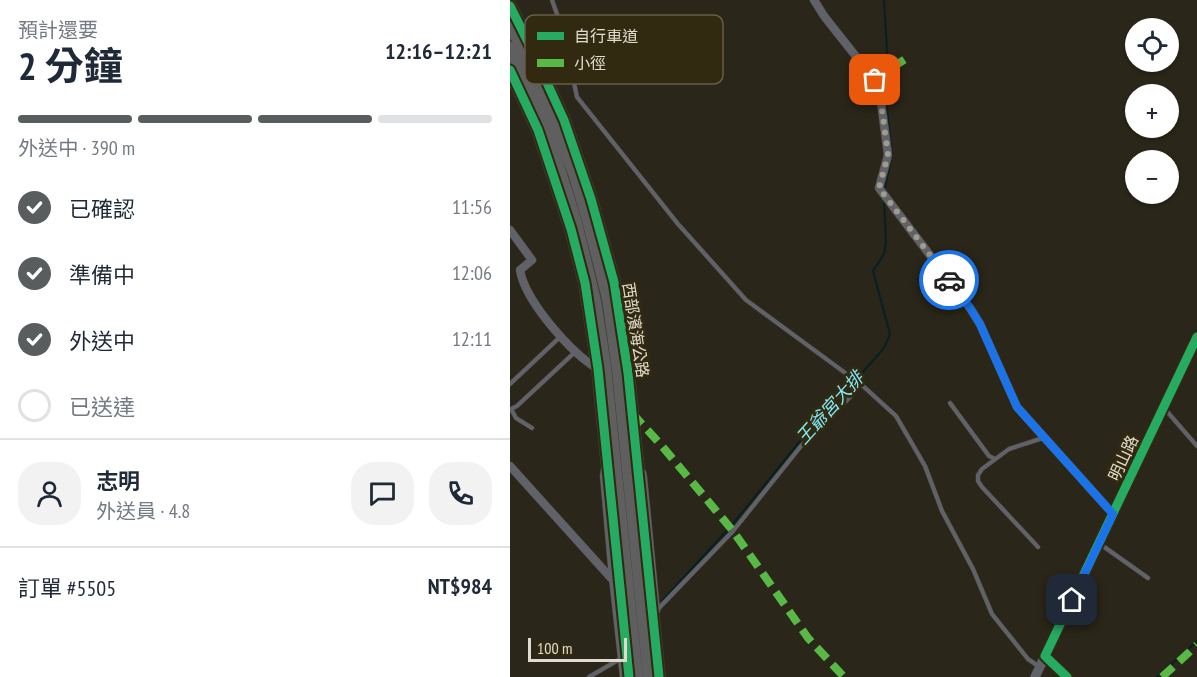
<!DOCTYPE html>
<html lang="zh-TW">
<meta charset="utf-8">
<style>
:root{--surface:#fff;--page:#f2f2f3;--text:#1f2937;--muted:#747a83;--line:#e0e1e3;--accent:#595d5e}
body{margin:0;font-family:"PT Sans Narrow","Noto Sans TC",sans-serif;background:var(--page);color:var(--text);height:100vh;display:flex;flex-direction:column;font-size:22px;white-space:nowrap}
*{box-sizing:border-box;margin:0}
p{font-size:20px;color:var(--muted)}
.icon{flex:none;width:33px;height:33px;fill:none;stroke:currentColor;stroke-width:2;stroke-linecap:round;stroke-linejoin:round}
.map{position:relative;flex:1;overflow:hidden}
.sheet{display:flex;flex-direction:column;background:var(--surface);width:510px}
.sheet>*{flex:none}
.controls{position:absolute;left:615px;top:18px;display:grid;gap:12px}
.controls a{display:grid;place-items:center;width:54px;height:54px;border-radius:50%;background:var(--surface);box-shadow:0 2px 4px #0004;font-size:30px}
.scale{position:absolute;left:18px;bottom:15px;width:99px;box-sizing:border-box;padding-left:6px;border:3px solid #e0dbcc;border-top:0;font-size:16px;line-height:21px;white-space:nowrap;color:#e0dbcc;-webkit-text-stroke:4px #322911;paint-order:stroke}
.pin{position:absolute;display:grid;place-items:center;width:51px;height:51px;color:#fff;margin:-26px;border-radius:12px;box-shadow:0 3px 9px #0006}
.courier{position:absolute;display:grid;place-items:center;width:60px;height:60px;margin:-30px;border:4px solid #1a73e8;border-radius:50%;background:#fff;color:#222;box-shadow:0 2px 8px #0007}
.headline em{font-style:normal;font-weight:700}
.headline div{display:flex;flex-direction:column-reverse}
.headline{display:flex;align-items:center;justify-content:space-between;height:102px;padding:0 18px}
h1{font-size:39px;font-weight:700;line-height:45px}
.bar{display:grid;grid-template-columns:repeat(4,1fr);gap:9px 6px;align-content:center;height:72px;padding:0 18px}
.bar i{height:8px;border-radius:4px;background:var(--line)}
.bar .current{background:var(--accent)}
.bar p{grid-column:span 4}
.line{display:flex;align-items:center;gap:15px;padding:0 18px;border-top:2px solid var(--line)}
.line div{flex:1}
.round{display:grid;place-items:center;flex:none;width:63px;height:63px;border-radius:24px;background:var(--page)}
ol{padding:0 18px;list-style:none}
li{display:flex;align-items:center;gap:18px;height:66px}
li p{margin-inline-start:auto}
li .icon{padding:6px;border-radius:50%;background:var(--accent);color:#fff;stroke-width:4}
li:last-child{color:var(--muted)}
li i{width:33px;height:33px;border:3px solid var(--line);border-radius:50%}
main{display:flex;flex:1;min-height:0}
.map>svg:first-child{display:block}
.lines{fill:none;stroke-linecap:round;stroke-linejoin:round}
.stream{stroke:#052124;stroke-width:2}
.service-casing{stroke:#454237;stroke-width:5}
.minor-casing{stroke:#454237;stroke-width:9}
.tertiary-casing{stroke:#454237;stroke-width:10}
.primary-casing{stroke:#454237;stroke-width:14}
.trunk-casing{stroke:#454237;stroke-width:14}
.service{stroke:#616269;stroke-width:4}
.minor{stroke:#616269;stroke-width:8}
.tertiary{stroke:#616269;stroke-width:9}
.primary{stroke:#616265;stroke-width:12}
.trunk{stroke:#5f5f60;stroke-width:12}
.quiet{stroke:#58b947;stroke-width:8;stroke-dasharray:15 8;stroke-linecap:butt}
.cycleway-casing{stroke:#322911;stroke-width:13}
.cycleway{stroke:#26ab63;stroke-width:9}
.done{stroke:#a09c8d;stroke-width:6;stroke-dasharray:0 10.8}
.route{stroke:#1a73e8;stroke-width:8}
.labels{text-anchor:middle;stroke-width:6;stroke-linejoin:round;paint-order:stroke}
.street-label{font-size:16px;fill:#e0dbcc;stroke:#322911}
.water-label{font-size:18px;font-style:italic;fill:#83e9fa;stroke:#322911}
.key{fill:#322911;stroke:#665e49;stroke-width:1.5}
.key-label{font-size:16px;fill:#e0dbcc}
</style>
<main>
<section class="sheet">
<div class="headline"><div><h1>2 分鐘</h1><p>預計還要</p></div><em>12:16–12:21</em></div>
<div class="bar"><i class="current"></i><i class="current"></i><i class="current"></i><i></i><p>外送中 · 390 m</p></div>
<ol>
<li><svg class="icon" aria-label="check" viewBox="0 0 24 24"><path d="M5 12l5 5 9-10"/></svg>已確認<p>11:56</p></li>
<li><svg class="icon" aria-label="check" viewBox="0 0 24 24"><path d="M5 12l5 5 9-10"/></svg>準備中<p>12:06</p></li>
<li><svg class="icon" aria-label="check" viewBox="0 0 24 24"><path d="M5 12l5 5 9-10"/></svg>外送中<p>12:11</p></li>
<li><i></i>已送達</li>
</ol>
<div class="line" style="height:108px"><a class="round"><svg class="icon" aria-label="person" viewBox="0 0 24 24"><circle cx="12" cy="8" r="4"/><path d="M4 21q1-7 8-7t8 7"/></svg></a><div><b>志明</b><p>外送員 · 4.8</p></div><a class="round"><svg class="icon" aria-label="chat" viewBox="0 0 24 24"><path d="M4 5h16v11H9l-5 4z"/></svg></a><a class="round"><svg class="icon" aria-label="phone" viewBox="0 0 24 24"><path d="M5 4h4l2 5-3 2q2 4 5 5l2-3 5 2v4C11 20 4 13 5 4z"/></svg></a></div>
<div class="line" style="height:78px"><div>訂單 #5505</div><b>NT$984</b></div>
</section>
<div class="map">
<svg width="687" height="677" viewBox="0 0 687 677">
<rect width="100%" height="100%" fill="#2a2619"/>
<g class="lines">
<g class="stream">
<polyline points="374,0 378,66 374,82 382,155 374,191"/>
<polyline points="152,601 222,525 300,429 321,411 342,388 352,373 374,348 380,334 363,271 374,254 376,242 374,200"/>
<polyline points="647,677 687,641"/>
</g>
<g class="service-casing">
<g id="service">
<polyline points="42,0 53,31 67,97 168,224 236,300 353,386 386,416 415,466 432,511 463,569 482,614 518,659 528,666"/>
<polyline points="0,384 50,337"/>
<polyline points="440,403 479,456 485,459"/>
<polyline points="654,408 687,446"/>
<polyline points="22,428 6,418 1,409 7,406 65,352"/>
<polyline points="93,469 92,476 101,578 112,677"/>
<polyline points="134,472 135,477 148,611"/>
<polyline points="590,544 638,578"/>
<polyline points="528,547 472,487 468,481 468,475 472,469 499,449 533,438"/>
<polyline points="148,609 223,531 291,446 344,393 350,383"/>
<polyline points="79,677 110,659"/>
</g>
</g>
<g class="minor-casing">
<g id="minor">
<polyline points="304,0 314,16 367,83 369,87 378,155 369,188 460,308 470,324 507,407 603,514"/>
<path d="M0 230 22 260 10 270C15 301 61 353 88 369"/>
<polyline points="0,466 101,578"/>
<polyline points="535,656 557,677"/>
</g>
</g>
<g class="tertiary-casing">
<polyline id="tertiary" points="525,677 687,337"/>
</g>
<g class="primary-casing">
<g id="primary">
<polyline points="0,6 22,50 54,120 81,199 104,282 118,373 149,677"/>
<polyline points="0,70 28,130 61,229 75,283 88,369 119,677"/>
</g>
</g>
<g class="trunk-casing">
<g id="trunk">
<polyline points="0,26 11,45 40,111 64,173 77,216 98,298 108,370 139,677"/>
<polyline points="0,48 32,115 65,219 85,301 95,367 127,677"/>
</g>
</g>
<use href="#service" class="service"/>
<use href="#minor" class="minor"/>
<use href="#tertiary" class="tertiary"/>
<use href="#primary" class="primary"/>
<use href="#trunk" class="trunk"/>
<g class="quiet">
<polyline points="365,80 378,76 380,69 397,58"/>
<polyline points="122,413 152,446 223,531 298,638 334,677"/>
<polyline points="652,677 687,645"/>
</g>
<g class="cycleway-casing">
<g id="cycleway">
<polyline points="0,6 22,50 54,120 81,199 104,282 118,373 149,677"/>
<polyline points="0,70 28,130 61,229 75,283 88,369 119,677"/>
<polyline points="557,677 535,656 687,337"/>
</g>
</g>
<use href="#cycleway" class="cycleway"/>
</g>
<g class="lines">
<polyline class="done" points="365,80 369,87 378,155 369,188 439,280"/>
<polyline class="route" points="439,280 460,308 470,324 507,407 603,514 562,600"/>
</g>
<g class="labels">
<g class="street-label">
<text transform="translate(126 330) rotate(81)" y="6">西部濱海公路</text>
<text transform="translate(613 458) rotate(-65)" y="6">明山路</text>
</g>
<g class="water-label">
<text transform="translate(320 408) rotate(-48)" y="6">王爺宮大排</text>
</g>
</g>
<rect x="15" y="15" width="198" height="69" rx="9" class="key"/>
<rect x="27" y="32" width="27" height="8" fill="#26ab63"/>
<rect x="27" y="59" width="27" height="8" fill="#58b947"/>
<g class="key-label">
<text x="64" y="42">自行車道</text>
<text x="64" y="69">小徑</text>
</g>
</svg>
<div class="controls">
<a><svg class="icon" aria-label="locate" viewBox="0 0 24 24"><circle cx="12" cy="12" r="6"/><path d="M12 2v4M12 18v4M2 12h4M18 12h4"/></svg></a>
<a>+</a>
<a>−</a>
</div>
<div class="scale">100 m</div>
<div class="pin" style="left:365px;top:80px;background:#ea580c"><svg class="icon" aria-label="bag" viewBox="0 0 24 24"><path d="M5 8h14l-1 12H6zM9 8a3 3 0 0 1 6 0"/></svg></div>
<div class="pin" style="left:562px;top:600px;background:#1f2937"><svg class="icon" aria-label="home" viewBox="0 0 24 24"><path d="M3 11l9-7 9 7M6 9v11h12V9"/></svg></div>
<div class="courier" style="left:439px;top:280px"><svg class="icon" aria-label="car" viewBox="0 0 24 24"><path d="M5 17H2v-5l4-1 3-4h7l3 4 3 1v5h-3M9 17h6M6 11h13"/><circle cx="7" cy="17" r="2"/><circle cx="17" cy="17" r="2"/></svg></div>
</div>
</main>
